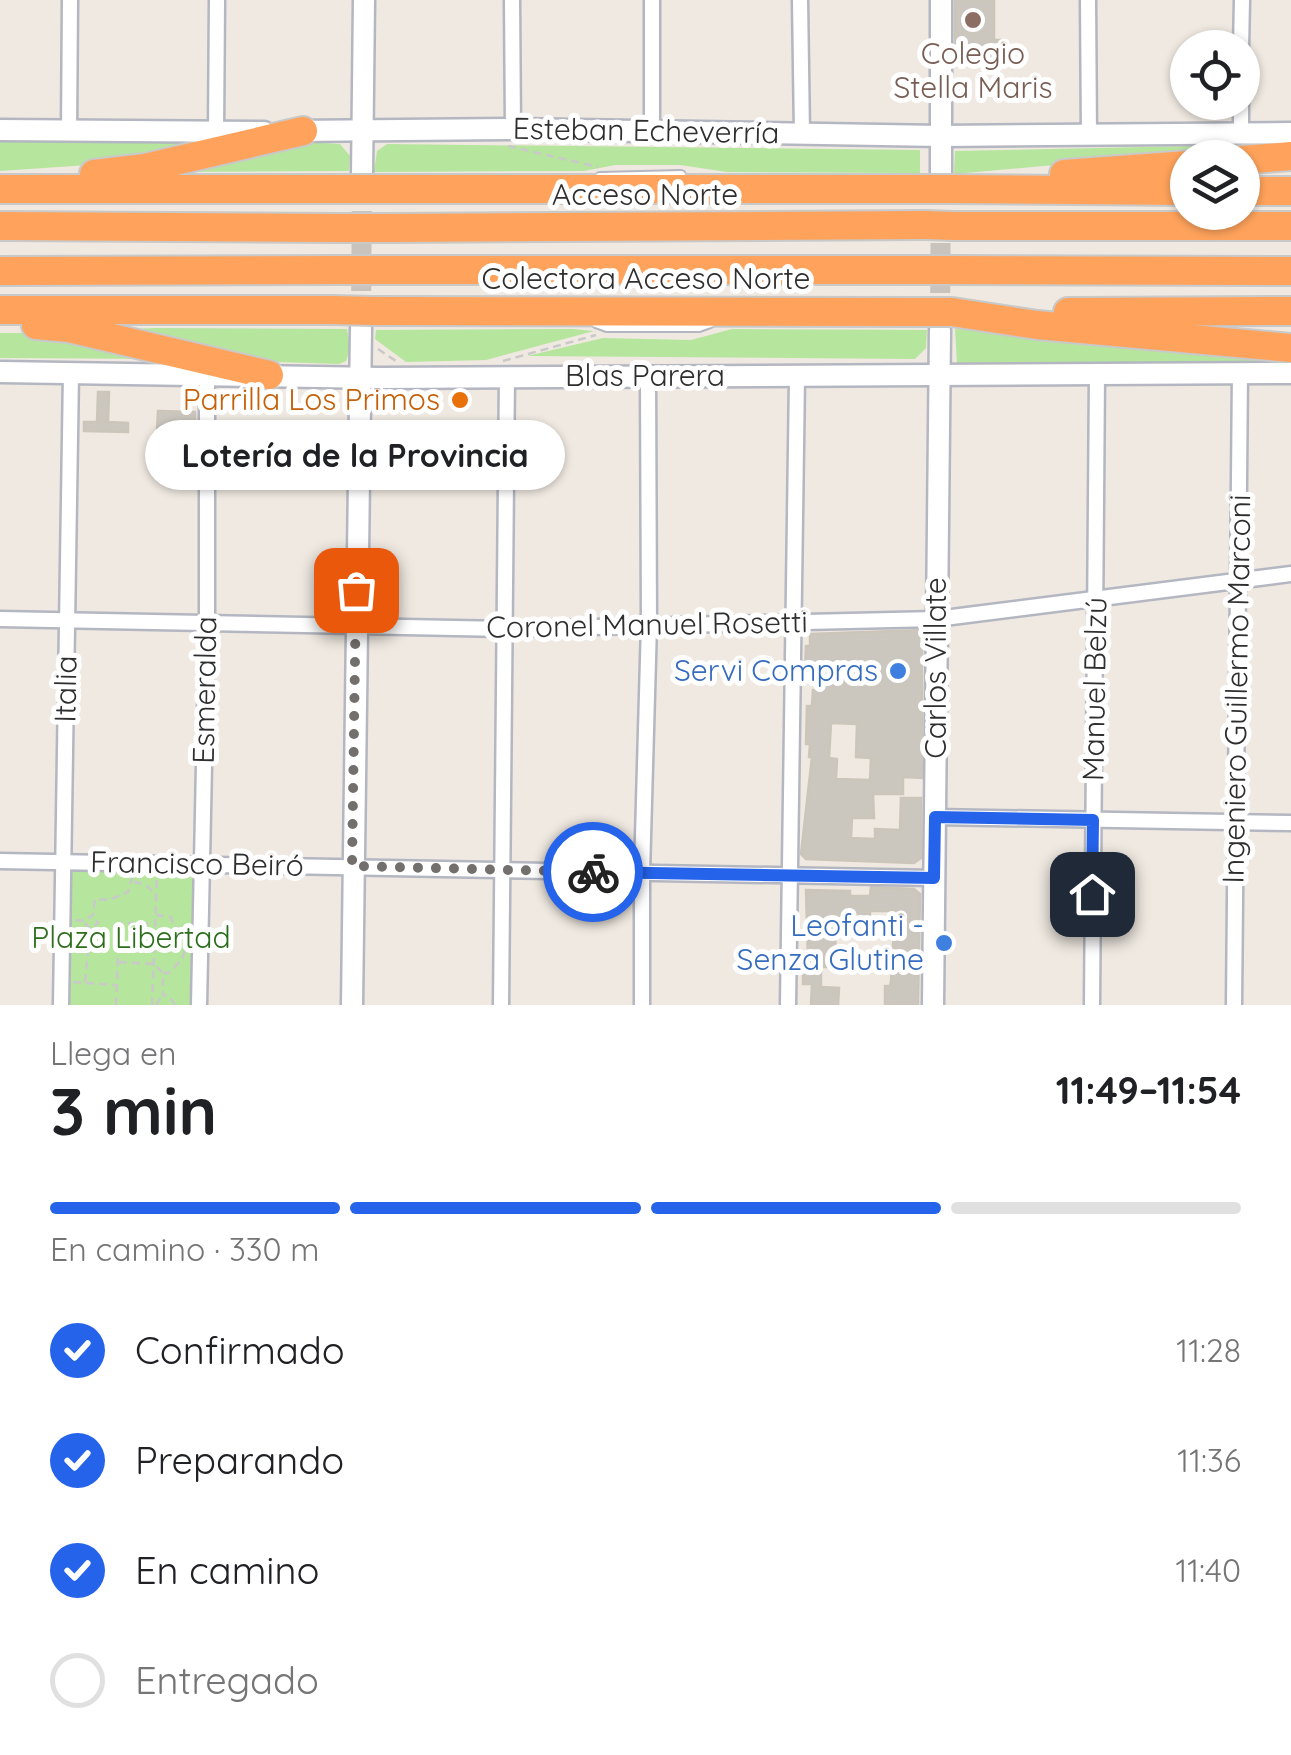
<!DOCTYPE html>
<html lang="es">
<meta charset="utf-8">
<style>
:root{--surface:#fff;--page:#f6f6f6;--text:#202124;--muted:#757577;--line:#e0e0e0;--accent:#2563eb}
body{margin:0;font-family:Quicksand,sans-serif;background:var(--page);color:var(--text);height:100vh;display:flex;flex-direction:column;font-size:38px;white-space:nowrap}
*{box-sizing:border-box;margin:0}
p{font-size:32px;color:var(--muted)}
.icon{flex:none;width:55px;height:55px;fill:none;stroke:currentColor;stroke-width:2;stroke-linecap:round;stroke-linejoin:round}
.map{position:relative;height:1005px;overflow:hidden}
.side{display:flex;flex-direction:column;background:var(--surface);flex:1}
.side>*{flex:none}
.controls{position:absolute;left:1170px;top:30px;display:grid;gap:20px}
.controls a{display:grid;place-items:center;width:90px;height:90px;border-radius:50%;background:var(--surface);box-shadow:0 2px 8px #0004;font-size:50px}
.pin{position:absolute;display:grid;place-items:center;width:85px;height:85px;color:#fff;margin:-42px;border-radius:20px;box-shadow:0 5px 15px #0006}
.courier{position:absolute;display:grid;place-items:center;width:100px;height:100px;margin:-50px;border:8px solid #2563eb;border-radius:50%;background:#fff;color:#222;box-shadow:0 2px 12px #0007}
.bubble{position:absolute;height:70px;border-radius:35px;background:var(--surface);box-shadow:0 2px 8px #0004;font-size:32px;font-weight:700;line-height:70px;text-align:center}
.head em{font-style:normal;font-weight:700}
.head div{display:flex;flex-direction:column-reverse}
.head{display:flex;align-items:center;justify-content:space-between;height:170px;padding:0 50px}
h1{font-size:65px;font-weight:700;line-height:75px}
.bar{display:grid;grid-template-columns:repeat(4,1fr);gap:15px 10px;align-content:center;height:120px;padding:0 50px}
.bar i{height:12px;border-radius:8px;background:var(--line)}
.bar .active{background:var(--accent)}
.bar p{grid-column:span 4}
ol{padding:0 50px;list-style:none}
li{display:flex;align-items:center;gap:30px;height:110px}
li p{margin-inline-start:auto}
li .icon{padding:10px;border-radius:50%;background:var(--accent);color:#fff;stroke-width:4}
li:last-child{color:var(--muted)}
li i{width:55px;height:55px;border:5px solid var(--line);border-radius:50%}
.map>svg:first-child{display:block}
.green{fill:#b6e59e}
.building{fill:#cbc7bf;stroke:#cbc5ba;stroke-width:2.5;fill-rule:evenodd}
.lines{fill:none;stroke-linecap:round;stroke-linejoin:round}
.secondary-tunnel{stroke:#c8c4bd;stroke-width:20;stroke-dasharray:20 10;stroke-linecap:butt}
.lane-casing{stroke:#b4b7c1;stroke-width:12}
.street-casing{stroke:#b4b7c1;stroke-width:19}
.secondary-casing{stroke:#b4b7c1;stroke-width:25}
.highway-casing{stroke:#c9c9c9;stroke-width:32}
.path{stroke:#c9c9c9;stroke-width:2.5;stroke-dasharray:8 5;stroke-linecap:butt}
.lane{stroke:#fff;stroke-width:8}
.street{stroke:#fff;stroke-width:14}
.secondary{stroke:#fff;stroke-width:20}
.highway{stroke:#ffa35c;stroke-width:28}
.highway-bridge-casing{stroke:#c9c9c9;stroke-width:32;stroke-linecap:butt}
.highway-bridge{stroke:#ffa35c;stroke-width:28}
.done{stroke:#726f6d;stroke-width:10;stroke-dasharray:0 18}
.route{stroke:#2563eb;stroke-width:12}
.education-dot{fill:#8d6e63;stroke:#fff;stroke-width:4}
.food-dot{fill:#e8710a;stroke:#fff;stroke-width:4}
.shop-dot{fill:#3f7fe0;stroke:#fff;stroke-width:4}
.labels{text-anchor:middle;stroke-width:10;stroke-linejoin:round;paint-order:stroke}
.education-label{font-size:30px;fill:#785e54;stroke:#fff}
.street-label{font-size:30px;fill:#2e2e2e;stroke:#fff}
.food-label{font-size:30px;fill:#c56008;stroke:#fff;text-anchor:end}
.shop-label{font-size:30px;fill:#366cbe;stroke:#fff;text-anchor:end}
.park-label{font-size:30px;fill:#2c6e1b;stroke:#fff}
</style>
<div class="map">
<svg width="1291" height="1005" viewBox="0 0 1291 1005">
<rect width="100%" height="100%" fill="#efe9e1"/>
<g class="green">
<polygon points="0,137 221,139 117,163 0,171"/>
<polygon points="293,141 340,144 350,156 349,171 154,172"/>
<polygon points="387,144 920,150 920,173 727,172 680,165 615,165 584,171 374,172 377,151"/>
<polygon points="1288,144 954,174 955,151"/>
<polygon points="155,328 347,329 350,348 346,361 339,364 248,361 104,330"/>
<polygon points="572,329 594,331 486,360 406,362 375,339 376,330"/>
<polygon points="732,329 927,330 926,348 915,359 527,356 603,338 691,340"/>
<polygon points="955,329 994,330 1291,357 1291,362 962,368 957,364"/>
<polygon points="0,333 26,333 176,359 0,358"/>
<polygon points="69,869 196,870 194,1005 66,1005"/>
</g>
<g class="building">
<polygon points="955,0 994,0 994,40 1002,40 1002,66 955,66"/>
<polygon points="98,392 109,392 108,422 128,423 128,432 84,431 84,422 97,422"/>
<polygon points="158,411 195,412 195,431 157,431"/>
<path d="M922 630V778L903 777V794H873L874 818H852L851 838 875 839V829L900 830 901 798H921V858L914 863 806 859 801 854 812 757H809L810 744H806L807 706H812L813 690H819L820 670H805L806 646H810V634ZM831 723 857 724 856 757 871 758 870 780 836 779 837 759 829 758Z"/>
<polygon points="871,887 914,889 920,894 918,1005 885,1005 885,986 890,986 891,981 895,911 870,911 870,921 834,920 837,967 821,967 821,987 839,988 838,1005 811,1005 812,984 803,984 803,960 808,960 806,890 850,891 850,896 870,896"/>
</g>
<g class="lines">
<g class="secondary-tunnel">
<polyline points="361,321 362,176"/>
<polyline points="940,323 941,177"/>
</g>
<g class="lane-casing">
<g id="lane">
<polyline points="600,177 681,175"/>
<polyline points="596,323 607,327 699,327 710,323"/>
</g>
</g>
<g class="street-casing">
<g id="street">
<polyline points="512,0 513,129"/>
<polyline points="800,0 802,134"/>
<polyline points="1088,0 1089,136"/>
<polyline points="1241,48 1242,0"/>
<polyline points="69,131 70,0"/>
<polyline points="216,132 217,0"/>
<polyline points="652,132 652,0"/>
<polyline points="1241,134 1241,102"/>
<polyline points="0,619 505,629 936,619 1291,574"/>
<polyline points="935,817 1291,823"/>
<polyline points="0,861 934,878"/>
<polyline points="61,1005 71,373"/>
<polyline points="199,1005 207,621 207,375"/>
<polyline points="501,1005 507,375"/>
<polyline points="642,1005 642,872 649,624 648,376"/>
<polyline points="788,1005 797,377"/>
<polyline points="1092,1005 1097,374"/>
<polyline points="1234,1005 1240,373"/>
</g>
</g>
<g class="secondary-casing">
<g id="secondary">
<polyline points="0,130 264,132"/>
<polyline points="293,131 513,129 941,136 1291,133"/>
<polyline points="941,173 941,0"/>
<polyline points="362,176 364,0"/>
<polyline points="0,372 380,378 1291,373"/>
<polyline points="352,1005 361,328"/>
<polyline points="933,1005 940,330"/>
</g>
</g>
<g class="highway-casing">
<g id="highway">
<polyline points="1242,160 1291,156"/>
<polyline points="94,174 145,168 303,131"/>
<polyline points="1064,174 1188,165"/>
<polyline points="0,189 342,189"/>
<polyline points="392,189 926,189"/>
<polyline points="952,189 1188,191"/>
<polyline points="1242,191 1291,191"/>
<polyline points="0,226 339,228"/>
<polyline points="953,226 1291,226"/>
<polyline points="388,228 926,225"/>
<polyline points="386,270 923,270"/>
<polyline points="951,270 1291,271"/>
<polyline points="0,271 338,270"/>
<polyline points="0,310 333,310"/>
<polyline points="374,311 919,312"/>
<polyline points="952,312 1037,325 1291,348"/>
<polyline points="1068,312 1291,311"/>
<polyline points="36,325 69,328 269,375"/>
</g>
</g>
<g class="path">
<polyline points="508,146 598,167"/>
<polyline points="378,349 396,361"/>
<polyline points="503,361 596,335"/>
<polyline points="134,882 145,884 156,895"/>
<polyline points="156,915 171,917 174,926 187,934"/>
<polyline points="76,920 84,921 93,915 95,899 109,900 128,892 133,875"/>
<polyline points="85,923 90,929 98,923 94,916"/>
<polyline points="119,962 154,964 162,972"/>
<polyline points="73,982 115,985"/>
<polyline points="85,982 90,929"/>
<polyline points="116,1005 119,923 154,924"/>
<polyline points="152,1005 157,876"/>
<polyline points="156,1005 162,996"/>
<polyline points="175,1005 169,996 163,995 163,973 169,973 182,959 187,945"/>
</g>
<use href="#lane" class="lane"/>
<use href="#street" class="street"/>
<use href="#secondary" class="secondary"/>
<use href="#highway" class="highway"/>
<g class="highway-bridge-casing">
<g id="highway-bridge">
<polyline points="342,189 392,189"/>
<polyline points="926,189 952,189"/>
<polyline points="926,225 953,226"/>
<polyline points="339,228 388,228"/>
<polyline points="338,270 386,270"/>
<polyline points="923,270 951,270"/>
<polyline points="333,310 374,311"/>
<polyline points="919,312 952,312"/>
</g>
</g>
<use href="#highway-bridge" class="highway-bridge"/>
</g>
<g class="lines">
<polyline class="done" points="356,590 352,866 593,872"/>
<polyline class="route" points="593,872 934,878 935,817 1093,820 1092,894"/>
</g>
<circle class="education-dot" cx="973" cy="20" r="10"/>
<circle class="food-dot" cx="460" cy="400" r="10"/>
<g class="shop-dot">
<circle cx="898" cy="671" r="10"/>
<circle cx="944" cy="943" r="10"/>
</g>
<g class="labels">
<g class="education-label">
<text x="973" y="64">Colegio<tspan x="973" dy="34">Stella Maris</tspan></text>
</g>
<g class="street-label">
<text transform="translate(646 131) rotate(1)" y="10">Esteban Echeverría</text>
<text x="645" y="205">Acceso Norte</text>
<text x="646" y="289">Colectora Acceso Norte</text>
<text x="645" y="386">Blas Parera</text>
<text transform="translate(647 625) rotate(-1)" y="10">Coronel Manuel Rosetti</text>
<text transform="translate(936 668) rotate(-90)" y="10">Carlos Villate</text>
<text transform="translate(66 689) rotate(-89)" y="10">Italia</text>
<text transform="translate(1095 689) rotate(-89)" y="10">Manuel Belzú</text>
<text transform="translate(1237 689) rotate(-89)" y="10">Ingeniero Guillermo Marconi</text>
<text transform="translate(205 690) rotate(-89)" y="10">Esmeralda</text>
<text transform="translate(197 864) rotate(1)" y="10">Francisco Beiró</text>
</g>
<g class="food-label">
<text x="440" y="410">Parrilla Los Primos</text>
</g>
<g class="shop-label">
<text x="878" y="681">Servi Compras</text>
<text x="924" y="936">Leofanti -<tspan x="924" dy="34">Senza Glutine</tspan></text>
</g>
<g class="park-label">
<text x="131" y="948">Plaza Libertad</text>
</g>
</g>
</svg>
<div class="controls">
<a><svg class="icon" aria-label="locate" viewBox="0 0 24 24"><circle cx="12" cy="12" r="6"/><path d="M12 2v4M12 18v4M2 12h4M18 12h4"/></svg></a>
<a><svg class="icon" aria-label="layers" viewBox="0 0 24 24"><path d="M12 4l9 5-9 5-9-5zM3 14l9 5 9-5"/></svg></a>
</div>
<div class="pin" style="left:356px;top:590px;background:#ea580c"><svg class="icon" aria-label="bag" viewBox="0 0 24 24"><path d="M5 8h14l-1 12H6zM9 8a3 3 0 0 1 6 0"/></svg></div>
<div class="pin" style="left:1092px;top:894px;background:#1f2937"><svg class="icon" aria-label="home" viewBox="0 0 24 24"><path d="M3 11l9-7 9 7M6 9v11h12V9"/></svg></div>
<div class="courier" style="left:593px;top:872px"><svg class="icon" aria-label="bike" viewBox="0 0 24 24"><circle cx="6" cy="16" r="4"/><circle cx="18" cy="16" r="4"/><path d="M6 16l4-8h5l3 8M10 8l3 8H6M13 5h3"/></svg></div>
<div class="bubble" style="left:145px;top:420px;width:420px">Lotería de la Provincia</div>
</div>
<section class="side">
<div class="head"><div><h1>3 min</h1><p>Llega en</p></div><em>11:49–11:54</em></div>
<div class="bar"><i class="active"></i><i class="active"></i><i class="active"></i><i></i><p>En camino · 330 m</p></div>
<ol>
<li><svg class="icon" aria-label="check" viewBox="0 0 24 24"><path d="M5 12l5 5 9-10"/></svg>Confirmado<p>11:28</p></li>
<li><svg class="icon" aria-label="check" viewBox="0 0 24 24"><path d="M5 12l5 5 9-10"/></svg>Preparando<p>11:36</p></li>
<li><svg class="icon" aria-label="check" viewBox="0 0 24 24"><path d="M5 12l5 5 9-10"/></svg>En camino<p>11:40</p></li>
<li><i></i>Entregado</li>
</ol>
</section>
